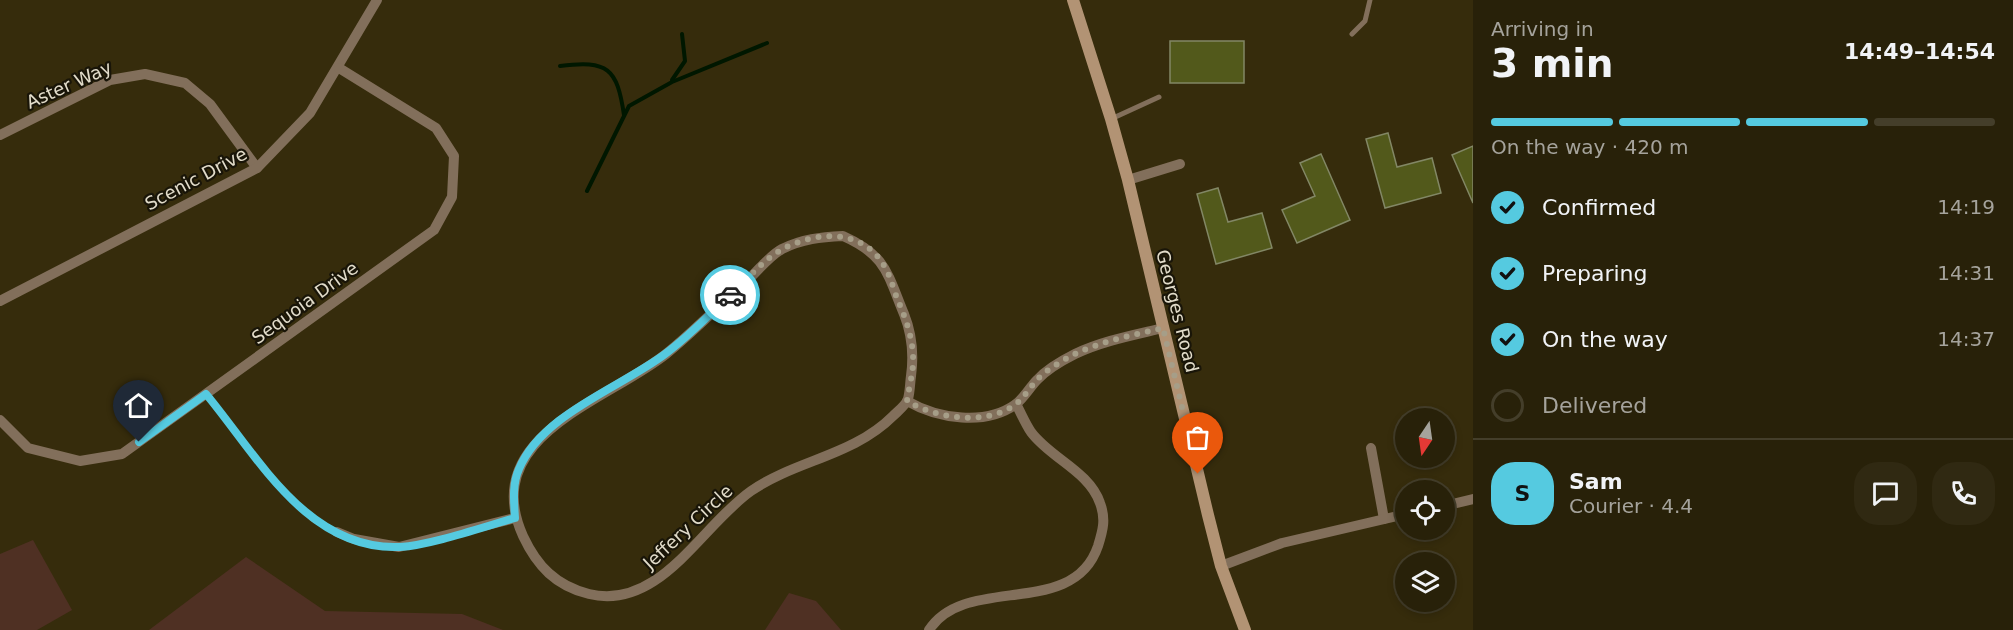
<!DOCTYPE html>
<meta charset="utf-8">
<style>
:root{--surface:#282109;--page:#302912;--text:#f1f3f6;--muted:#a5a39c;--line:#443e2a;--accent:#55cae0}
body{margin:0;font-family:"DejaVu Sans",sans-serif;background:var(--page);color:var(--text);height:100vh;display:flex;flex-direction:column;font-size:22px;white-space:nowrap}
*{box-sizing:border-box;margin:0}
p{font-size:20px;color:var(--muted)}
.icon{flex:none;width:33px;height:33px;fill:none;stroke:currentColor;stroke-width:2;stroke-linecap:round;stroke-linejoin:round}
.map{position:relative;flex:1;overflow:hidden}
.drawer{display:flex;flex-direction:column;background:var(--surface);width:540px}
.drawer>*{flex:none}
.needle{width:39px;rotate:193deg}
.controls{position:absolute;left:1395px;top:408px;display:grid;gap:12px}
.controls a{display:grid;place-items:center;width:60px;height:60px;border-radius:50%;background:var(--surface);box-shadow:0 3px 9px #0003,0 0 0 2px var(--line);font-size:30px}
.pin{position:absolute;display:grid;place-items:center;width:51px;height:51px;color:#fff;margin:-62px -26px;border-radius:50% 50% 50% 0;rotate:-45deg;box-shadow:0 0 6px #0007}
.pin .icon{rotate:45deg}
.courier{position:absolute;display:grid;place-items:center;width:60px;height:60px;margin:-30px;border:4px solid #55cae0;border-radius:50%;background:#fff;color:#222;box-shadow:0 2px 8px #0007}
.headline em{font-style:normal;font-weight:800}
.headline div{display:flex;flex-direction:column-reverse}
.headline{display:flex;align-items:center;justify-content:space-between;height:102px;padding:0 18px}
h1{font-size:39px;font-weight:800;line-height:45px}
.bar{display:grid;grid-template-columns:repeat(4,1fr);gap:9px 6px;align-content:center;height:72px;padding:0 18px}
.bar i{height:8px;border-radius:4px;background:var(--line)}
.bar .current{background:var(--accent)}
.bar p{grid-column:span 4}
.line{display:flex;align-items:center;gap:15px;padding:0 18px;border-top:2px solid var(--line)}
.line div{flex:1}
.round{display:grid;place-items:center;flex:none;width:63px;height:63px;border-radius:24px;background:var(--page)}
ol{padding:0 18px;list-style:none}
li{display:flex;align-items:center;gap:18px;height:66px}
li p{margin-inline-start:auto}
li .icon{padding:6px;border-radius:50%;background:var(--accent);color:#111;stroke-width:4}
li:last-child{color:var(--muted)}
li i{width:33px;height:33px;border:3px solid var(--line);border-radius:50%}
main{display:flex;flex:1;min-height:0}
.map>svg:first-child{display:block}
.green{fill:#4f3023}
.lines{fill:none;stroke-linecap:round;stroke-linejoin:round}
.stream{stroke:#001700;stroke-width:4}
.building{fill:#52591b;stroke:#828765;stroke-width:1.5}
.lane{stroke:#826f5b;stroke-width:5}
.street{stroke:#826f5b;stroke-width:10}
.secondary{stroke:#b29374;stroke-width:12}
.done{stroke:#a69e88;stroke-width:6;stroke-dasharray:0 10.8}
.route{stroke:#55cae0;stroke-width:8}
.labels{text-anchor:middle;stroke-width:4.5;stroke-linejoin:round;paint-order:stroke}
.street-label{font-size:18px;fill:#e2dcca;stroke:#191508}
</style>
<main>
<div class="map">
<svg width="1473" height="630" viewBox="0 0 1473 630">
<rect width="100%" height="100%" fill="#362c0c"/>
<g class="green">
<polygon points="33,540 72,610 37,630 0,630 0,554"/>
<polygon points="246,557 325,611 462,614 503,630 149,630"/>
<polygon points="789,593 816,601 841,630 765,630"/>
</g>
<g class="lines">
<g class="stream">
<path d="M560 66C608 60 617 68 624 115"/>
<polyline points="672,80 685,61 682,34"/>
<polyline points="587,191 629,106 672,82 767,43"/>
</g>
</g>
<g class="building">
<rect x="1170" y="41" width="74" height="42"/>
<polygon points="1388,133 1397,167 1432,158 1441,193 1385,208 1366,139"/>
<polygon points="1473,146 1473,203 1452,155"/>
<polygon points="1321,154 1350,220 1297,243 1282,210 1315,196 1300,163"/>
<polygon points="1218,188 1228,222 1262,213 1272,248 1216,264 1197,194"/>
</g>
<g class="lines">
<g class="lane">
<polyline points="1352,34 1365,21 1370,0"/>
<polyline points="1111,119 1159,97"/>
<polyline points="206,395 272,478 312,519 337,532"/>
</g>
<g class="street">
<polyline points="0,135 110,80 145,74 185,83 210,104 257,168"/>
<polyline points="1128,180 1180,164"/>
<path d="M843 236C886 255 887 273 904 314 912 334 914 354 911 376 910 383 910 392 908 399 906 405 898 411 893 416 853 456 796 460 751 491 701 526 660 611 589 594 556 586 537 566 523 536 478 436 607 401 666 354 696 330 723 301 752 276 761 267 771 255 782 249 802 239 821 237 843 236Z"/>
<polyline points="0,301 257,168 310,113 377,0"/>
<path d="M907 401C938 419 986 426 1016 404 1024 398 1030 387 1037 380 1046 370 1063 360 1075 354 1102 341 1134 335 1163 328"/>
<polyline points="0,420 28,448 80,461 122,454 434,230 452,197 454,156 436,128 339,68"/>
<polyline points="1371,448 1384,519"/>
<polyline points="1444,506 1473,499"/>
<polyline points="337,532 354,539 399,547 515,518"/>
<polyline points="1221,566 1282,543 1406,514"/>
<path d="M929 630C966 573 1073 620 1098 546 1103 530 1106 519 1100 503 1089 471 1050 458 1031 432 1025 423 1021 413 1016 404"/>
</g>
<polyline class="secondary" points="1073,0 1111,119 1128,180 1208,515 1221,566 1245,630"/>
</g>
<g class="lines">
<path class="done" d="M730 295C746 281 763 260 781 250 815 231 861 228 883 264 890 274 893 288 897 298 905 317 912 335 913 356 914 370 909 387 907 401 938 419 986 426 1016 404 1024 398 1030 387 1037 380 1046 370 1063 360 1075 354 1102 341 1134 335 1163 328L1198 474"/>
<path class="route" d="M139 442 206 394C257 455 307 551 400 547 431 545 483 527 515 518 514 502 512 484 519 469 542 414 620 388 665 354 688 337 709 315 730 295"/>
</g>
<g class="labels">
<g class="street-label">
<text transform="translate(69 85) rotate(-24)" y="6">Aster Way</text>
<text transform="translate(196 179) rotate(-28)" y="6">Scenic Drive</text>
<text transform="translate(305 303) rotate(-36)" y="6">Sequoia Drive</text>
<text transform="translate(1177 311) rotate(76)" y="6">Georges Road</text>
<text transform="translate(688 527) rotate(-43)" y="6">Jeffery Circle</text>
</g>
</g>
</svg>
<div class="controls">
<a><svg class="needle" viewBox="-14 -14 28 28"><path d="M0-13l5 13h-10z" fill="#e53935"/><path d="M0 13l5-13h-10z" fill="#a5a39c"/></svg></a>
<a><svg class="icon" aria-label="locate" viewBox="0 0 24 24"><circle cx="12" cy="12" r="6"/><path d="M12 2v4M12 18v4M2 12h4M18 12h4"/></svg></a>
<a><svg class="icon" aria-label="layers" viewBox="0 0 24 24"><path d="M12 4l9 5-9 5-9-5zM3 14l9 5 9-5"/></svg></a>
</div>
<div class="pin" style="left:1198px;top:474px;background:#ea580c"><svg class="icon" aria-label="bag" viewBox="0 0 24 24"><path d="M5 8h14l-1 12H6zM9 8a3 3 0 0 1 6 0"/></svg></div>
<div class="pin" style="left:139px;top:442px;background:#1f2937"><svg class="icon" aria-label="home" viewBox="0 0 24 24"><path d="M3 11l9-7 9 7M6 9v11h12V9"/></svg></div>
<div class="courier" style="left:730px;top:295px"><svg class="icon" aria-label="car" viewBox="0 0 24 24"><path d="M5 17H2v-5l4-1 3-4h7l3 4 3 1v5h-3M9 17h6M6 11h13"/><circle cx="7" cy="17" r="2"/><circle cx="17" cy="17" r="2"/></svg></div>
</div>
<section class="drawer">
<div class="headline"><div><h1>3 min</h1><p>Arriving in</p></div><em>14:49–14:54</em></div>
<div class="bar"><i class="current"></i><i class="current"></i><i class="current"></i><i></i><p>On the way · 420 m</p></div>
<ol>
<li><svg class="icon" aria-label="check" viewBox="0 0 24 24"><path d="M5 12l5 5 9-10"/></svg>Confirmed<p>14:19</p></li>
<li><svg class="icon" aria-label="check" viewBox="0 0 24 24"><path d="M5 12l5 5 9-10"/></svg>Preparing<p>14:31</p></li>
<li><svg class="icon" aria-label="check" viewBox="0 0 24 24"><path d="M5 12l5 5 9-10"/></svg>On the way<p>14:37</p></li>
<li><i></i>Delivered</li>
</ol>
<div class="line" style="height:108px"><b class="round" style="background:var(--accent);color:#111">S</b><div><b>Sam</b><p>Courier · 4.4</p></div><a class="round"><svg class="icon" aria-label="chat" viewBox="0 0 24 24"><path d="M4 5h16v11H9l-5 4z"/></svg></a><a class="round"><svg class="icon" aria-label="phone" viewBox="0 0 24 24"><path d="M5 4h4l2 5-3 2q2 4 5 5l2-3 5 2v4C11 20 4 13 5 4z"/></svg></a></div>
</section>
</main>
